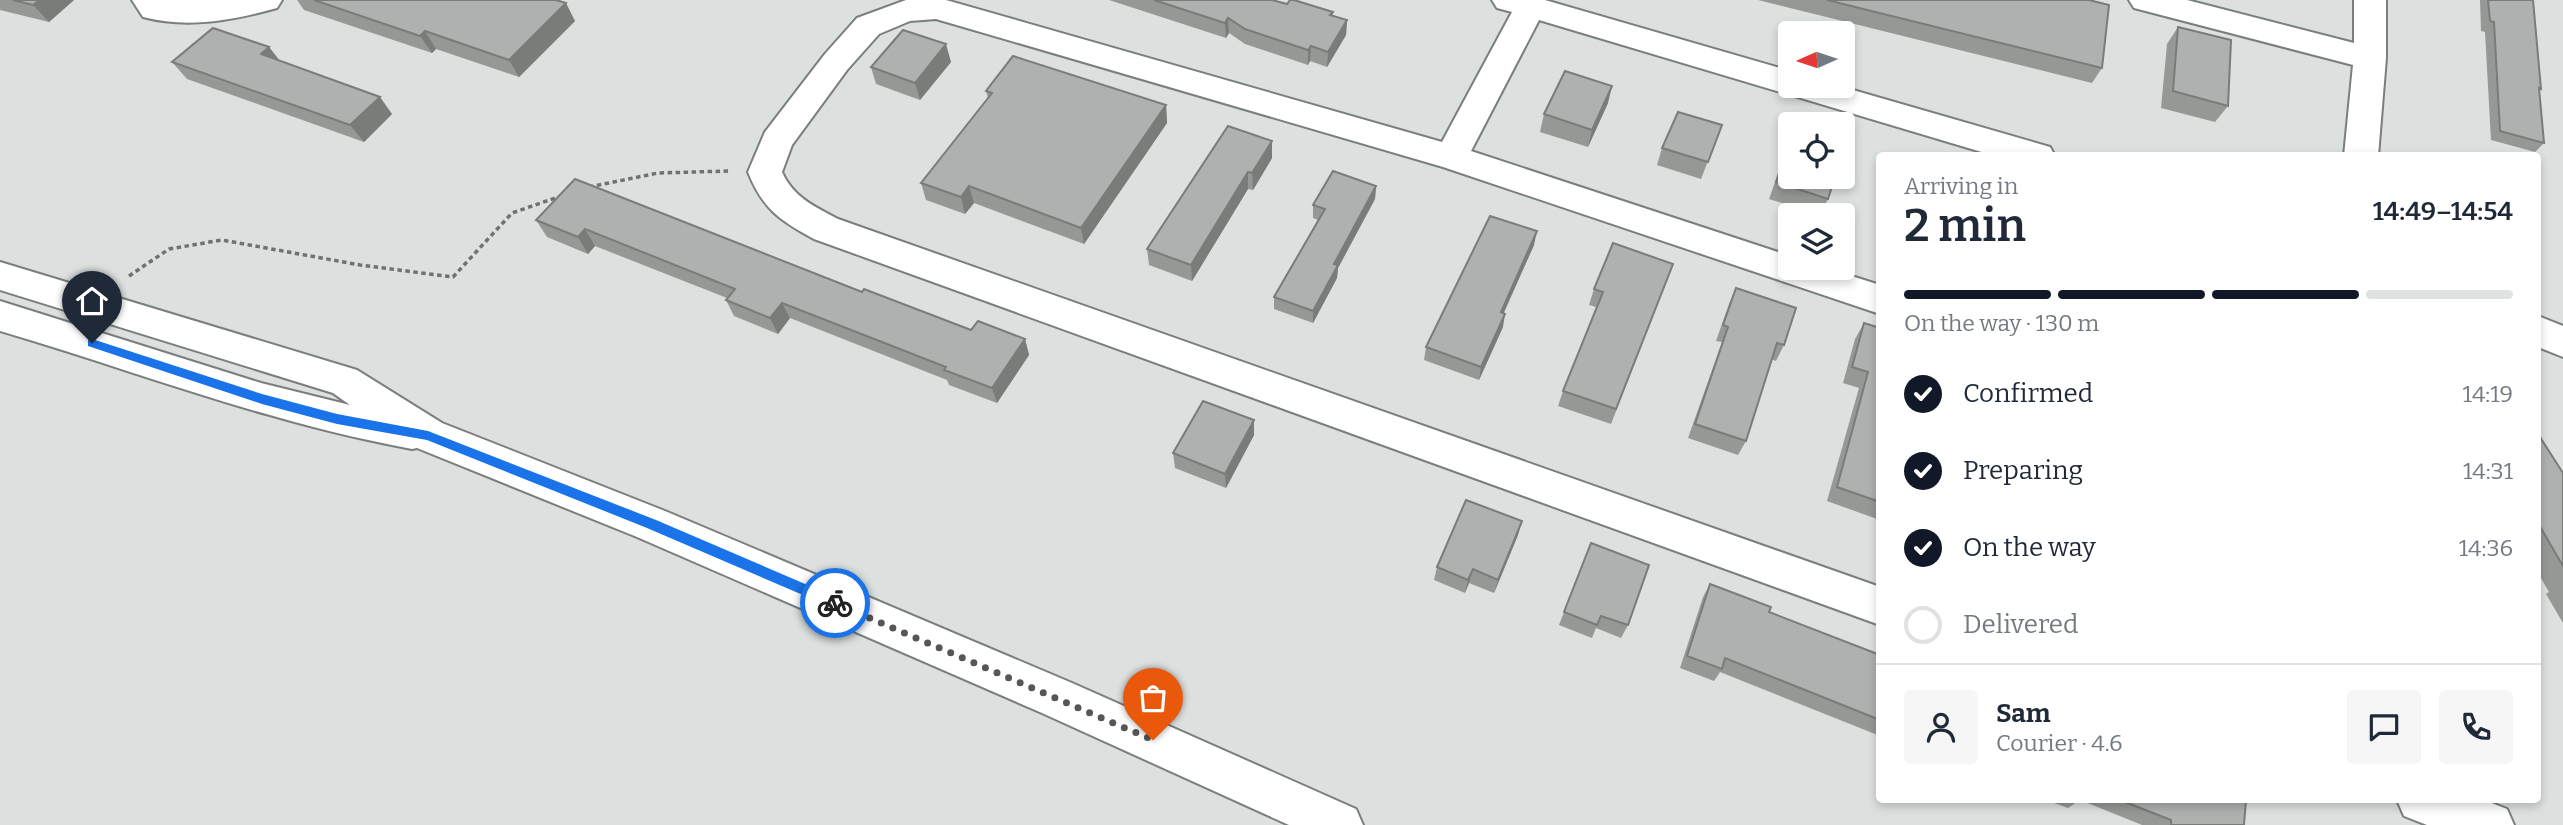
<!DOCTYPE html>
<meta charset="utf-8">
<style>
:root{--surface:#fff;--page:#f6f6f7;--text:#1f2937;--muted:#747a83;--line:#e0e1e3;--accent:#111827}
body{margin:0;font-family:Bitter,serif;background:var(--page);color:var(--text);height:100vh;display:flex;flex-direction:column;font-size:26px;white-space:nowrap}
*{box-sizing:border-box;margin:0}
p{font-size:23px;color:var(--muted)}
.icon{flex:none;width:38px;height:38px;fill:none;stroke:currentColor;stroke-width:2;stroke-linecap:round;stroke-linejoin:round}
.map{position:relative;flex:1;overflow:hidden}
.side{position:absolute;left:1876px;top:152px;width:665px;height:651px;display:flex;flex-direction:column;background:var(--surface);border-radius:7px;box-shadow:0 4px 10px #0003}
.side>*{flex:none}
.needle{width:46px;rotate:267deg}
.buttons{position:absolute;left:1778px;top:21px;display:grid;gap:14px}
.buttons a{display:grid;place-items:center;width:77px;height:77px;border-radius:7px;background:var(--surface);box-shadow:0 4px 10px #0003;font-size:35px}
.pin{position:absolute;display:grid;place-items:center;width:60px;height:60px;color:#fff;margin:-72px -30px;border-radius:50% 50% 50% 0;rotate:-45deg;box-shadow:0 0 7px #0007}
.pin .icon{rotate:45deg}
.courier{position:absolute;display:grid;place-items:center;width:70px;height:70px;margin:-35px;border:5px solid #1a73e8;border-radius:50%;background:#fff;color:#222;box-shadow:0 2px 9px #0007}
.head em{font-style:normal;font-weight:600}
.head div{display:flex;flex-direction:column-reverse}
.head{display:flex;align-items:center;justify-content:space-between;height:119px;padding:0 28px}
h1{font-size:46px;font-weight:600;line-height:52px}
.bar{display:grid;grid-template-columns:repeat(4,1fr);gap:10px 7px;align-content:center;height:84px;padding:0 28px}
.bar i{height:9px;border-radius:5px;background:var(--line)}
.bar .selected{background:var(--accent)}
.bar p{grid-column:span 4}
.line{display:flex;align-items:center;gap:18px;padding:0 28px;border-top:2px solid var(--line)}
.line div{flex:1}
.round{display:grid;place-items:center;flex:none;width:74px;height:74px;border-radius:7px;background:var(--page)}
ol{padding:0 28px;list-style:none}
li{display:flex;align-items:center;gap:21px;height:77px}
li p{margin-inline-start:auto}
li .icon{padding:7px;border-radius:50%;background:var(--accent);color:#fff;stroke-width:4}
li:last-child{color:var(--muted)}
li i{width:38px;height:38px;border:4px solid var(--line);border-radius:50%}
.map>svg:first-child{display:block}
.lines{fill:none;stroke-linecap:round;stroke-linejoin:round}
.minor-casing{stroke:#7a7e7c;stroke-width:4}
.highway-casing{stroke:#7a7e7c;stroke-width:4}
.path{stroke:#6f7270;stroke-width:3.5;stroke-dasharray:4.5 3.5;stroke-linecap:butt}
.minor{fill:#fff;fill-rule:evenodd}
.highway{fill:#fff;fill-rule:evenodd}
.wall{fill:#969896}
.shaded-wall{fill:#7a7c7a}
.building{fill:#aeb1af;stroke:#7a7c7a;stroke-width:2}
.route{fill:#1a73e8}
.done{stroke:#555756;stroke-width:7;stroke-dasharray:0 12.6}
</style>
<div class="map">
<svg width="2563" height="825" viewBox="0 0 2563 825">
<rect width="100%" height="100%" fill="#dce0de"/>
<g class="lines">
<g class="minor-casing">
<g id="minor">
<path d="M132 0H282L277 8C234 20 188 29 143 17Z"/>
<path d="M906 0H946L1442 142 1512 12 1497 8 1492 0H1545L1790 71V86H1839L2050 147 2055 156H1995L1539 20 1471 151 1790 256V268H1826L1880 285V314L1443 167 936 19 910 21 879 34 847 70 792 145 782 172C793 197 815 207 838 219L1880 587V625L814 239C779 220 763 209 748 172L765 132 825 54 857 18Z"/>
<polygon points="2129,0 2187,0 2354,43 2354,0 2386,0 2386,58 2378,156 2344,156 2353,65 2134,8"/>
<polygon points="2538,316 2563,326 2563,357 2538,347"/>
<polygon points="2397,800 2484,800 2507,809 2514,825 2427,825 2404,816"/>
</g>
</g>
<g class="highway-casing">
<path id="highway" d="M0 262 357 370 442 423 665 511 1072 683 1356 809 1363 825H1289L1042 713 637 537 417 448 412 449C269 423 139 372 0 331V301L261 383 350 405 333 393 0 290Z"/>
</g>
<g class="path">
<polyline points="589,187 658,173 729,171"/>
<polyline points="129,276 169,249 222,240 360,265 453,277 512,213 561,196"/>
</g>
<use href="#minor" class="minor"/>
<use href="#highway" class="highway"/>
</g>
<g class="wall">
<polygon points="0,0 74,0 49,22 0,10"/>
<polygon points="297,0 556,0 575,21 519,77 436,49 432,53 304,10"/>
<polygon points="1109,0 1272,0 1287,4 1333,12 1333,16 1347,20 1346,35 1327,67 1310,61 1308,65 1245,44 1229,33 1226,38"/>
<polygon points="1758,0 2089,0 2102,68 2092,83"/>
<polygon points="2480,0 2533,0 2541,89 2539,91 2544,143 2535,152 2491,140 2485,32 2481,31"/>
<polygon points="2178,27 2228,106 2215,122 2161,108 2167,44"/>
<polygon points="269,47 280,61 392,114 364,142 187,79 172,62"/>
<polygon points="951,62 920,100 876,84 871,67"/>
<polygon points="986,91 1166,105 1167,123 1084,244 974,203 965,214 926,200 921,183 988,98"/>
<polygon points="1608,103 1588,147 1540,132 1544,114"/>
<polygon points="1722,125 1701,179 1657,165 1662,148"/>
<polygon points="1228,126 1272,158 1253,190 1248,189 1192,281 1149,265 1147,249"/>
<polygon points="1790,140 1828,199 1820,215 1769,199"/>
<polygon points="575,179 862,292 971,330 1025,339 1029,355 997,403 949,385 947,380 790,318 778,334 734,316 726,300 727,298 595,246 588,254 547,237 536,220"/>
<polygon points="1376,186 1375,199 1338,268 1337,278 1313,323 1274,309 1274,297 1318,220 1313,218 1313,205"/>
<polygon points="1534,245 1503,313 1503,327 1479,380 1424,360 1426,347"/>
<polygon points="1673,264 1611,424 1558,406 1563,391 1596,307 1589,305 1594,289"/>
<polygon points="1736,288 1784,345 1776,361 1771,359 1746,441 1738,455 1688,438 1722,342 1716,341 1729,304"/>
<polygon points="1864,323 1880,328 1880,515 1877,519 1827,501 1859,388 1843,383 1855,339"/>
<polygon points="2538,434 2563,473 2563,623 2546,594 2549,592 2538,573"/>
<polygon points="1254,435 1226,488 1175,468 1173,453"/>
<polygon points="1518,535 1494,593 1469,583 1465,593 1434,580 1437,567"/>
<polygon points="1591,543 1628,625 1621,638 1596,628 1592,638 1559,625"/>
<polygon points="1710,584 1769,612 1880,655 1880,736 1720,672 1714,681 1680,668 1703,597"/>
<polygon points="2046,800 2246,800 2244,825 2142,825 2080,800 2068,808"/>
</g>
<g class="shaded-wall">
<polygon points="39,0 74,0 49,22 33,5"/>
<polygon points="566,3 575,21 519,77 509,60"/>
<polygon points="1228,18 1229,33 1226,38 1225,23"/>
<polygon points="1347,20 1346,35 1327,67 1328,52"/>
<polygon points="425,31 436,49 432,53 420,36"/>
<polygon points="946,44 951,62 920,100 915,83"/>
<polygon points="1311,46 1310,61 1308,65 1308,50"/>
<polygon points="269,47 282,64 261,54"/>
<polygon points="1612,86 1608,103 1588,147 1592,130"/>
<polygon points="380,97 392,114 364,142 350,125"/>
<polygon points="1166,105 1167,123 1084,244 1081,228"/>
<polygon points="1272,141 1272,158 1253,190 1252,173"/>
<polygon points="1248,172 1248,189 1192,281 1191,265"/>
<polygon points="969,186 974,203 965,214 961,197"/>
<polygon points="1376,186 1375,199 1338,268 1337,278 1313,323 1313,311 1334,264"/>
<polygon points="585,229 595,246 588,254 578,237"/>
<polygon points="1537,231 1534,245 1498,326 1501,312"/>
<polygon points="782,303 790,318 778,334 770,318"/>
<polygon points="1505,314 1503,327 1479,380 1481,367"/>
<polygon points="1025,339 1029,355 997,403 992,388"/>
<polygon points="1254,420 1254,435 1226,488 1225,474"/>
<polygon points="1522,521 1518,535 1494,593 1498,580"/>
<polygon points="1473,569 1469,583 1465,593 1468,580"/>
</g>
<g class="building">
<polygon points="13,0 39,0 33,5"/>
<polygon points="314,0 556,0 566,3 509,60 425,31 420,36"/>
<polygon points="1154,0 1272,0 1287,4 1290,0 1294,0 1333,12 1330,15 1347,20 1328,52 1311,46 1308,50 1245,29 1228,18 1225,23"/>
<polygon points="1827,0 2089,0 2109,5 2102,68"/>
<polygon points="2488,0 2533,0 2541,89 2539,88 2544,143 2500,131 2494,22 2490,21"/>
<polygon points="2178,27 2231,40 2228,106 2173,91"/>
<polygon points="213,28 269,47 261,54 380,97 350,125 172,62"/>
<polygon points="903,30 946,44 915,83 871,67"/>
<polygon points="1013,56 1166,105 1081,228 969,186 961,197 921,183 992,93 986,91"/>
<polygon points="1565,71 1612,86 1592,130 1544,114"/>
<polygon points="1678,112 1722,125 1708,162 1662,148"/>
<polygon points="1228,126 1272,141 1252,173 1248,172 1191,265 1147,249"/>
<polygon points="1790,141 1790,177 1835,177 1828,199 1776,182"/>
<polygon points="1333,171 1376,186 1334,264 1338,265 1313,311 1274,297 1325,209 1313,205"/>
<polygon points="575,179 862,292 864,289 971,330 978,321 1025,339 992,388 944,370 946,367 782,303 770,318 726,300 735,289 585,229 578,237 536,220"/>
<polygon points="1490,216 1537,231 1501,312 1505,314 1481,367 1426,347"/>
<polygon points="1613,243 1673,264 1616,409 1563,391 1603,292 1594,289"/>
<polygon points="1736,288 1796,308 1784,345 1777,343 1746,441 1695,424 1728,327 1723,325"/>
<polygon points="1864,323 1880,328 1880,502 1837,487 1868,372 1852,367"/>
<polygon points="1203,401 1254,420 1225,474 1173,453"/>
<polygon points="2538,434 2563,473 2563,566 2538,523"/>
<polygon points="1466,500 1522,521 1498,580 1473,569 1468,580 1437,567"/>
<polygon points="1591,543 1649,565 1628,625 1601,616 1597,625 1564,612"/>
<polygon points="1710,584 1771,607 1769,612 1880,655 1880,720 1725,658 1722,669 1687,656"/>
<polygon points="2120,800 2246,800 2244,825 2171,825 2171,820"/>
</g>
<polygon class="route" points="92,339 262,394 337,414 428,431 656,520 840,599 841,603 835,609 831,607 647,528 427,440 337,424 262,404 88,346 88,340"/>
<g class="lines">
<polyline class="done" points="835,603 1153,740"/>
</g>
</svg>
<div class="buttons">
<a><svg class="needle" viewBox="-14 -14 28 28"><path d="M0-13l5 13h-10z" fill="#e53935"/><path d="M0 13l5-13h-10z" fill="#747a83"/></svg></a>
<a><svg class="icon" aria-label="locate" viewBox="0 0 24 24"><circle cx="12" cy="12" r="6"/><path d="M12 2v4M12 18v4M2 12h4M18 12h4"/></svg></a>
<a><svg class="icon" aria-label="layers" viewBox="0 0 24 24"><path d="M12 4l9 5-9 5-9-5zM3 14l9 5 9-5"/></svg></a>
</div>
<div class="pin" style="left:1153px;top:740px;background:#ea580c"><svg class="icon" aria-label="bag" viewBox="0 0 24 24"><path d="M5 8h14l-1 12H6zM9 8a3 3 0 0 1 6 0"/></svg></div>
<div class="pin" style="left:92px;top:343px;background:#1f2937"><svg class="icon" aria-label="home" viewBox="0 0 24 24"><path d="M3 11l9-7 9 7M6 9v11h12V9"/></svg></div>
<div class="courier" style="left:835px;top:603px"><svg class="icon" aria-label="bike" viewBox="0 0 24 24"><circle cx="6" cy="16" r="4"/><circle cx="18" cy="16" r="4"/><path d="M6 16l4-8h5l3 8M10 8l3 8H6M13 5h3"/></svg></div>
<section class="side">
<div class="head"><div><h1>2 min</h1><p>Arriving in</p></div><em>14:49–14:54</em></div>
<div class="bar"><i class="selected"></i><i class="selected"></i><i class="selected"></i><i></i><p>On the way · 130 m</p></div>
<ol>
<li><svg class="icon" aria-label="check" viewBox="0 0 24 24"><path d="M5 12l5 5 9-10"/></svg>Confirmed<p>14:19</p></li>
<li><svg class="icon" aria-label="check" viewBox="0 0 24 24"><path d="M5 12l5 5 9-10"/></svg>Preparing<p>14:31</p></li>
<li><svg class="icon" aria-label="check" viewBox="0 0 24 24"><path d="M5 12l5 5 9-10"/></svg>On the way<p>14:36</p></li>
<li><i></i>Delivered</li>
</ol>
<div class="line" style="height:126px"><a class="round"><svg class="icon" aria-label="person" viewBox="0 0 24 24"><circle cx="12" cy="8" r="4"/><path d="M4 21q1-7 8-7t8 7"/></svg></a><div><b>Sam</b><p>Courier · 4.6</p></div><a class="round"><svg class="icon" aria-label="chat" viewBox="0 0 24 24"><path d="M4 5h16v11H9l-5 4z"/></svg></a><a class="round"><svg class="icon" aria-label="phone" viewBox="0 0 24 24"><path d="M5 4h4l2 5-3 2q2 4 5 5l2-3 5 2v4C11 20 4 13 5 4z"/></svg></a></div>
</section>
</div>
